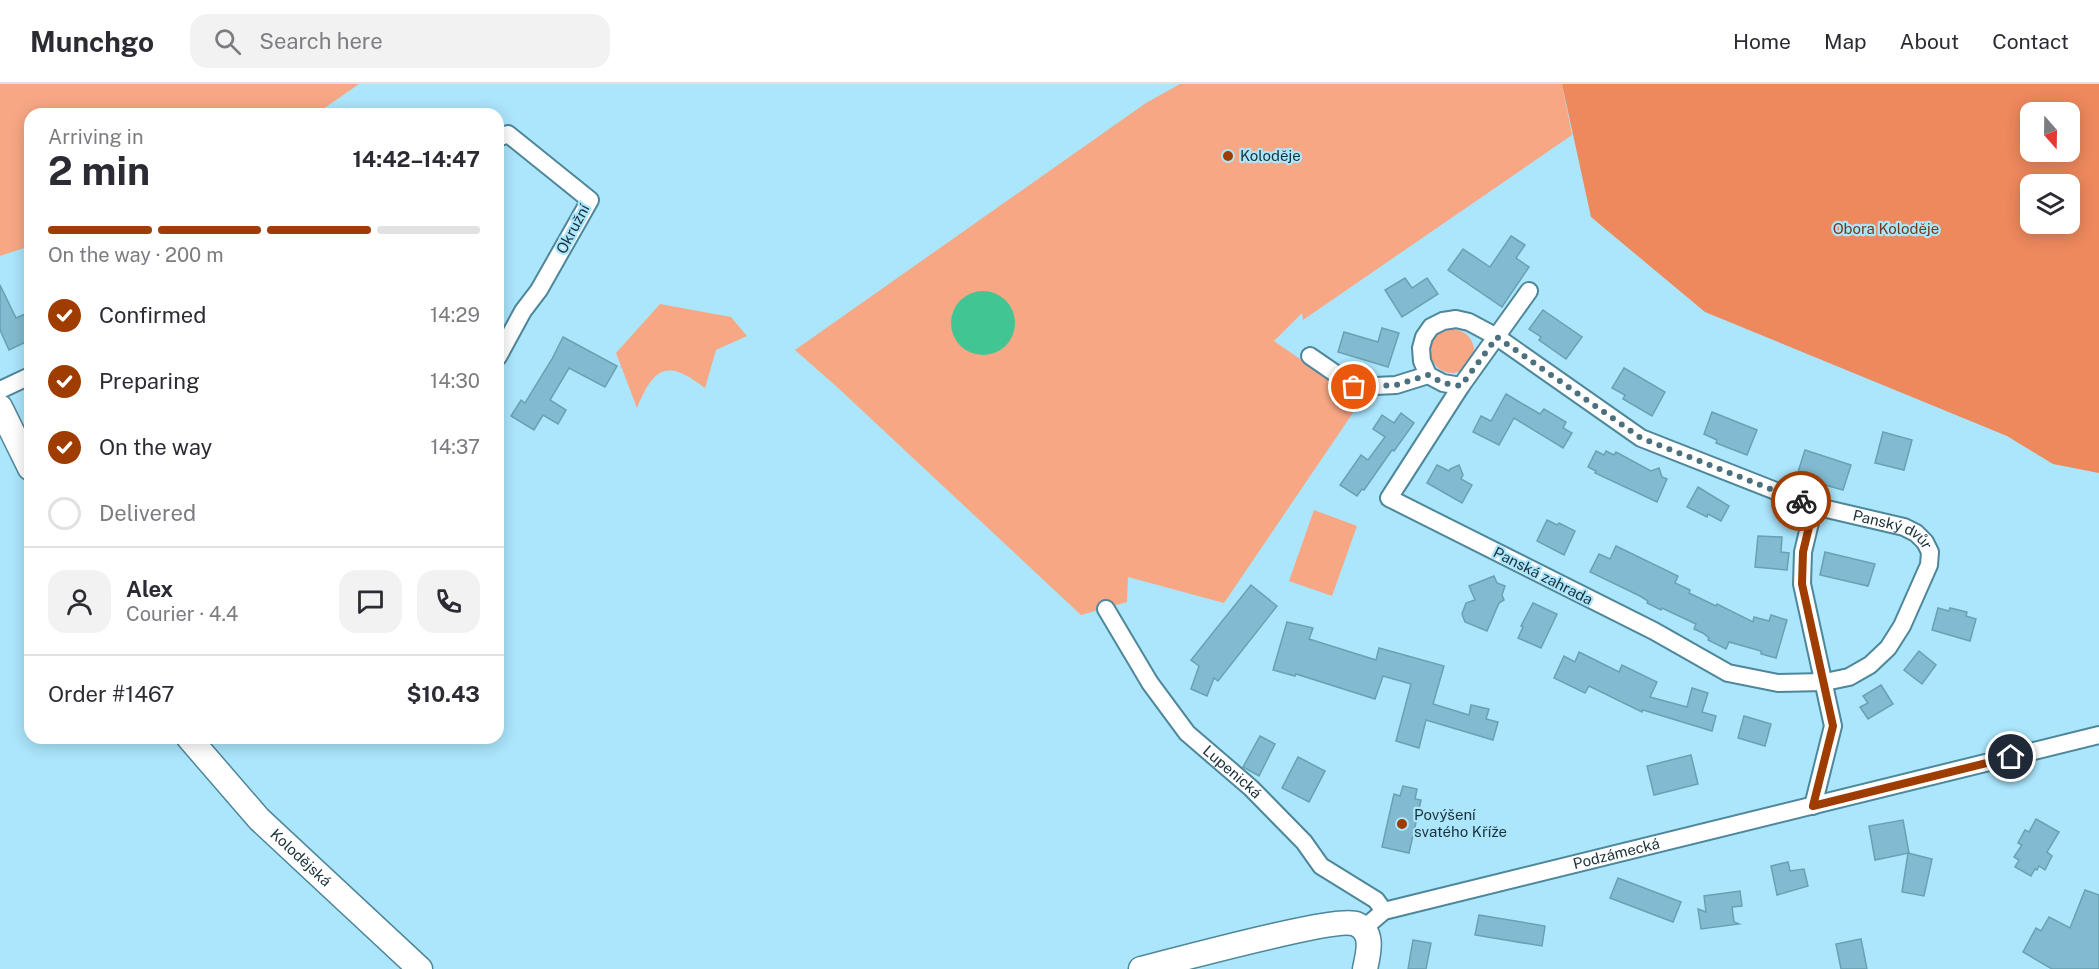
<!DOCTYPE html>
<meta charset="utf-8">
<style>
:root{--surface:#fff;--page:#f2f2f3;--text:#2b2b33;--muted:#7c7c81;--line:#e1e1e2;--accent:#9f3c00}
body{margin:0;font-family:"Public Sans",sans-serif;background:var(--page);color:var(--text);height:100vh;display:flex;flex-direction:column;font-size:22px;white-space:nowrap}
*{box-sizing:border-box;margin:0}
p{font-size:20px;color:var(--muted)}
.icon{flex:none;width:33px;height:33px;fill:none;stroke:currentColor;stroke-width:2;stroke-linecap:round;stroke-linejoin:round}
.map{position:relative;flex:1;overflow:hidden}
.drawer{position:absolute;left:24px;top:24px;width:480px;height:636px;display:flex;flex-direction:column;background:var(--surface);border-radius:18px;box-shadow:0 3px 15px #0003}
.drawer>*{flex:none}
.needle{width:39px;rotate:160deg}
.buttons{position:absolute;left:2020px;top:18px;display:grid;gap:12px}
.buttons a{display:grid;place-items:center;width:60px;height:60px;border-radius:12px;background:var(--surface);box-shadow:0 3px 15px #0003;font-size:30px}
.pin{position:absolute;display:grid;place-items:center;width:51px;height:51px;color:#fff;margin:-26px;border:3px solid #fff;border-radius:50%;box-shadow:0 2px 6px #0007}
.courier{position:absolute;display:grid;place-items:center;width:60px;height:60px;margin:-30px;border:4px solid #9f3c00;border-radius:50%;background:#fff;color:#222;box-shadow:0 2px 8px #0007}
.summary em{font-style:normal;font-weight:700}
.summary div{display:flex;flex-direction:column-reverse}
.summary{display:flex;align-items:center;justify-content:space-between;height:102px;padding:0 24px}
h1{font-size:39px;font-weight:700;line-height:45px}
.bar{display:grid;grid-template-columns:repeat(4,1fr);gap:9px 6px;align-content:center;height:72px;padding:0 24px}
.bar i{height:8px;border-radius:4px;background:var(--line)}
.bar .active{background:var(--accent)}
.bar p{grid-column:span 4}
.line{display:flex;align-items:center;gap:15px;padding:0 24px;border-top:2px solid var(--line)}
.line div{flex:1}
.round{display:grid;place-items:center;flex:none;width:63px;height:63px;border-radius:18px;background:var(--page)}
ol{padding:0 24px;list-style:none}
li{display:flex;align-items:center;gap:18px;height:66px}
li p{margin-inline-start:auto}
li .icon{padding:6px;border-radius:50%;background:var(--accent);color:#fff;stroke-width:4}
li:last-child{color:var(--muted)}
li i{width:33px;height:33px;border:3px solid var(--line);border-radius:50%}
header{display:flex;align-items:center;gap:36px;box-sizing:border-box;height:84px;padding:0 30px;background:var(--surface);border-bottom:2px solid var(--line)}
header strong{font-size:28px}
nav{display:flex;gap:33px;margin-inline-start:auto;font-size:21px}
.search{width:420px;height:54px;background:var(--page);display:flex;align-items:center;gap:15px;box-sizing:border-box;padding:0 21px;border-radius:18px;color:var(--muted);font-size:22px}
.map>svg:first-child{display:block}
.green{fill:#f8a785}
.forest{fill:#ee885d;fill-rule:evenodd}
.water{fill:#41c592}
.building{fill:#82bbd1;stroke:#68a1b5;stroke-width:1.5}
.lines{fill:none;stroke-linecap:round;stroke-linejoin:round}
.street-casing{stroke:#4e869a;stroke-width:20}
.secondary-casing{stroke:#4e869a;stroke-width:27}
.street{stroke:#fff;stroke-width:16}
.secondary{stroke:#fff;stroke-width:24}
.done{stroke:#4d707e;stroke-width:6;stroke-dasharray:0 10.8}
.route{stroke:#9f3c00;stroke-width:8}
.poi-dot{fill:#9f3c00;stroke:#abe6fc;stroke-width:2}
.labels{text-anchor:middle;stroke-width:4.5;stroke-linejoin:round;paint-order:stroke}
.poi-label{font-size:15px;fill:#1a313a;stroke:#abe6fc;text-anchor:start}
.street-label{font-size:15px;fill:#1a313a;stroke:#abe6fc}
.park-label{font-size:15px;fill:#783719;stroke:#abe6fc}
</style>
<header>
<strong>Munchgo</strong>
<div class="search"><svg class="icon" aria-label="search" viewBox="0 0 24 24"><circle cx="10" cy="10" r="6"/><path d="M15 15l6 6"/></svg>Search here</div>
<nav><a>Home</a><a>Map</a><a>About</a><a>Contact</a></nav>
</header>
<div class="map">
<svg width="2099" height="885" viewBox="0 0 2099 885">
<rect width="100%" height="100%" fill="#abe6fc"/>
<g class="green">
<polygon points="0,0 359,0 316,30 30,30 30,162 0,172"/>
<polygon points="1180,0 1562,0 1572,51 1303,236 1302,229 1274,257 1361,317 1224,519 1128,493 1127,518 1081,531 836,302 795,266 1146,19"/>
<path d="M660 220 731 233 747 252 716 266 705 304C668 275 654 282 637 324L616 269Z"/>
<circle cx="1452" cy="267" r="22"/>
<polygon points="1314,426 1357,442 1332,512 1289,497"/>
</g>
<path class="forest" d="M1562 0H2099V389L2053 380 2007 352 1705 228 1591 133ZM2031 28H2070V68H2031ZM2031 100H2070V140H2031Z"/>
<circle class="water" cx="983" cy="239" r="32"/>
<g class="building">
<polygon points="1511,152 1525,161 1516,174 1529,183 1502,223 1448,186 1463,165 1490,183"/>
<polygon points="1405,194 1412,204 1427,194 1438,210 1402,233 1385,206"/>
<polygon points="0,201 16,234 30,228 30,256 9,266 0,246"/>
<polygon points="1543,226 1582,253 1566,275 1539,256 1541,253 1529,245"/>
<polygon points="1382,244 1399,249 1388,283 1338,268 1344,248 1378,258"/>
<polygon points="563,253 617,282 605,303 569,284 550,316 566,326 558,340 543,331 534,346 511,332 521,316 525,319 552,275"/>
<polygon points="1624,284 1665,308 1652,332 1623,315 1625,311 1612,304"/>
<polygon points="1506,310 1540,330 1544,325 1566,338 1563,344 1572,349 1563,364 1514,334 1499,361 1473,348 1481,332 1491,337"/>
<polygon points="1712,328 1757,346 1747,371 1716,359 1717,356 1704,350"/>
<polygon points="1401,329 1414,339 1394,367 1392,366 1364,406 1362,405 1357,412 1340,401 1361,371 1368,376 1385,353 1373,345 1382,331 1394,339"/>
<polygon points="1883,348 1912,356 1904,386 1875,379"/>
<polygon points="1805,366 1851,381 1843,406 1811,397 1812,393 1798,388"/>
<polygon points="1596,367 1604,371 1606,367 1614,371 1616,368 1651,387 1659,384 1662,393 1667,395 1657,418 1595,389 1596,387 1588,383"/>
<polygon points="1437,381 1449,387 1450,385 1459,381 1463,391 1461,395 1472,401 1462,419 1427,399"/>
<polygon points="1698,403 1729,422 1721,437 1708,430 1707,433 1687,423"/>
<polygon points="1547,436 1557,441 1559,439 1575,447 1564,471 1537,457"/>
<polygon points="1758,452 1782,453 1781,468 1789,469 1787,486 1755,483"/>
<polygon points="1616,462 1678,492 1675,499 1690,506 1689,509 1716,522 1717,520 1753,538 1754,533 1769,537 1771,531 1787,536 1776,574 1761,570 1761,567 1729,558 1726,565 1708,556 1709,554 1703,549 1694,545 1696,540 1662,524 1661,526 1647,519 1648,517 1640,512 1590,488 1599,470 1610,475"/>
<polygon points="1825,468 1875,480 1868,502 1820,491"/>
<polygon points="1494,492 1497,499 1505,502 1502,511 1504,516 1499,519 1487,547 1465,538 1462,530 1466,519 1475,516 1469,502"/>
<polygon points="1251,501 1277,522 1218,597 1214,594 1207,612 1191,605 1199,582 1191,576"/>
<polygon points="1533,519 1557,530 1541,564 1518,554 1523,543 1521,542"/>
<polygon points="1938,524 1949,527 1950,524 1967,528 1966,532 1976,535 1970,557 1932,546"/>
<polygon points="1287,538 1313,544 1309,555 1376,576 1379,564 1444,582 1433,620 1469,631 1471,621 1489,625 1486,635 1498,638 1493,656 1426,636 1419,664 1396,657 1411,600 1383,592 1375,615 1296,590 1295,592 1273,586"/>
<polygon points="1919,567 1936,581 1922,600 1904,586"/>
<polygon points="1579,568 1619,588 1622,581 1657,598 1650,613 1687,623 1692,604 1708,609 1702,628 1716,632 1712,647 1643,626 1642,628 1589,602 1585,609 1554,594 1564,572 1575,578"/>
<polygon points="1881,601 1893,620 1868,635 1860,623 1868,619 1863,612"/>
<polygon points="1744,632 1771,640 1765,662 1738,654"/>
<polygon points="1260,652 1275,660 1259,692 1243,683"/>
<polygon points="1691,671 1698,700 1654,711 1647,682"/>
<polygon points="1298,673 1325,687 1309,718 1282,704"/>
<polygon points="1403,702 1417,705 1415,715 1421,716 1409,769 1382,763 1394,710 1400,712"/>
<polygon points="2036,735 2059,748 2047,768 2052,772 2045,786 2039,782 2037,786 2035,785 2031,792 2015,783 2019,776 2014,773 2022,761 2018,759 2025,746 2029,748"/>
<polygon points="1903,736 1909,769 1875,776 1869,742"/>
<polygon points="1908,769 1932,775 1924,812 1902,808"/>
<polygon points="1788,778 1790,787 1804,785 1808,802 1777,811 1771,782"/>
<polygon points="1618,794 1681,818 1673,838 1610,814"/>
<polygon points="2085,806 2099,811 2099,885 2052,885 2023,868 2036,844 2041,847 2049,833 2070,844"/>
<polygon points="1740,807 1742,822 1732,823 1734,838 1739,840 1701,845 1698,825 1706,828 1704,812"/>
<polygon points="1479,831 1545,842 1542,862 1475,851"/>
<polygon points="1861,855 1867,885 1841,885 1836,860"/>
<polygon points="1413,856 1431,859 1426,885 1408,885"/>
</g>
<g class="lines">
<g class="street-casing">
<g id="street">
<polyline points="498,54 508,50 590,116 539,206 523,227 498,273"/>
<polyline points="1310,272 1355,303 1396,301 1428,291 1443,299 1461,302"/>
<path id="s1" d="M1428 291 1422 277 1421 264 1424 253 1431 243 1443 237 1456 235 1469 238 1497 253 1641 354 1814 422 1904 443 1916 449 1925 458 1930 468 1929 481 1902 542 1888 564 1870 581 1849 593 1825 598 1778 599 1728 589 1654 547 1389 414 1461 302 1529 207"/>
<polyline points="0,306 30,292"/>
<path id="s2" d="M1106 525 1150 599 1187 649 1251 704 1304 758 1321 782 1376 816 1384 827"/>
<polyline points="1813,722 1833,642 1802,500 1803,468 1814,422"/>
<path id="s3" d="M1363 845 1384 827 2099 651"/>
</g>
</g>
<g class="secondary-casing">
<g id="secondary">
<polyline points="0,323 30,384"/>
<path id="s4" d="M189 654 259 735 420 885"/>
<path d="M1141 885C1173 877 1337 832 1356 840 1375 848 1368 870 1365 885"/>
</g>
</g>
<use href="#street" class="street"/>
<use href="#secondary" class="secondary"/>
</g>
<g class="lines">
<polyline class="done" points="1354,303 1396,301 1428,291 1443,299 1461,302 1497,253 1641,354 1801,417"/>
<polyline class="route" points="1801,417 1814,422 1803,468 1802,500 1833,642 1813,722 2011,673"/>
</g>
<g class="poi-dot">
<circle cx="1228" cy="72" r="6"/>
<circle cx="1402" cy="740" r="6"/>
</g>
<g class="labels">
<g class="poi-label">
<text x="1240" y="77">Koloděje</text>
<text x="1414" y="736">Povýšení<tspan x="1414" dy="17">svatého Kříže</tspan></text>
</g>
<g class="street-label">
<text transform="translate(573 145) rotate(-62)" y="5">Okružní</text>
<text dy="5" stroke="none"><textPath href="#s1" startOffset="568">Panský dvůr</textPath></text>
<text transform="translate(1543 492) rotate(27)" y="5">Panská zahrada</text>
<text dy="5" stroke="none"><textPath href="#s2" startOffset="208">Lupenická</textPath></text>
<text dy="5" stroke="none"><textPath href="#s3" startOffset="267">Podzámecká</textPath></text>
<text dy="5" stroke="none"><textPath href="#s4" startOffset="164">Kolodějská</textPath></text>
</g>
<g class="park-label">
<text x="1886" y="150">Obora Koloděje</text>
</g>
</g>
</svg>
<div class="buttons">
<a><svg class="needle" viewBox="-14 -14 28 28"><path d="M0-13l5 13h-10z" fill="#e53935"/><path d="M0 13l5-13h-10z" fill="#7c7c81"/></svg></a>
<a><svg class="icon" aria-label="layers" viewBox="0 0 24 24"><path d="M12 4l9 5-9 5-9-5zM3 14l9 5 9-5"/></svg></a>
</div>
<div class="pin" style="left:1354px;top:303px;background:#ea580c"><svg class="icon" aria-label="bag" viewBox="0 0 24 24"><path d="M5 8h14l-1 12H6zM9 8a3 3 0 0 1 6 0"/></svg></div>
<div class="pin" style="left:2011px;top:673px;background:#1f2937"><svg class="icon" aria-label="home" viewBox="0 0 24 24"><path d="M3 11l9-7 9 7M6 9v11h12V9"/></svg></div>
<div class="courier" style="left:1801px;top:417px"><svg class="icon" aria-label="bike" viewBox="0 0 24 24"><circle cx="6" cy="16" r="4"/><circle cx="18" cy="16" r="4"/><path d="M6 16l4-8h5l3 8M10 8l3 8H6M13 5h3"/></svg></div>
<section class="drawer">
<div class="summary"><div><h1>2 min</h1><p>Arriving in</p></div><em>14:42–14:47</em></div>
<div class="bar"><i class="active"></i><i class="active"></i><i class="active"></i><i></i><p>On the way · 200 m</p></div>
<ol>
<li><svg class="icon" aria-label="check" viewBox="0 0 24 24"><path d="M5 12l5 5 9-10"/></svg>Confirmed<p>14:29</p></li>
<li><svg class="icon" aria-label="check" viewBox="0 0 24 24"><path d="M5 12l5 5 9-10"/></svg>Preparing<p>14:30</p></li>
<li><svg class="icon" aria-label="check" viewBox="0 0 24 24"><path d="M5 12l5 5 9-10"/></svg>On the way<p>14:37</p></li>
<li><i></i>Delivered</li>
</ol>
<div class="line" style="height:108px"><a class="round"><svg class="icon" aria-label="person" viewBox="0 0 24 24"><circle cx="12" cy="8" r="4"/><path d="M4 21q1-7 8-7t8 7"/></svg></a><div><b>Alex</b><p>Courier · 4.4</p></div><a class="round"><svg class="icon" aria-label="chat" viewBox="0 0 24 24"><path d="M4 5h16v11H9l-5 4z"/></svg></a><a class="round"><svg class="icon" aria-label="phone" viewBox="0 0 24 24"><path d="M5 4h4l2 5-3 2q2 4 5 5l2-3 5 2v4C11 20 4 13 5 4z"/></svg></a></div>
<div class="line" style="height:78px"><div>Order #1467</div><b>$10.43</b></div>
</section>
</div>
